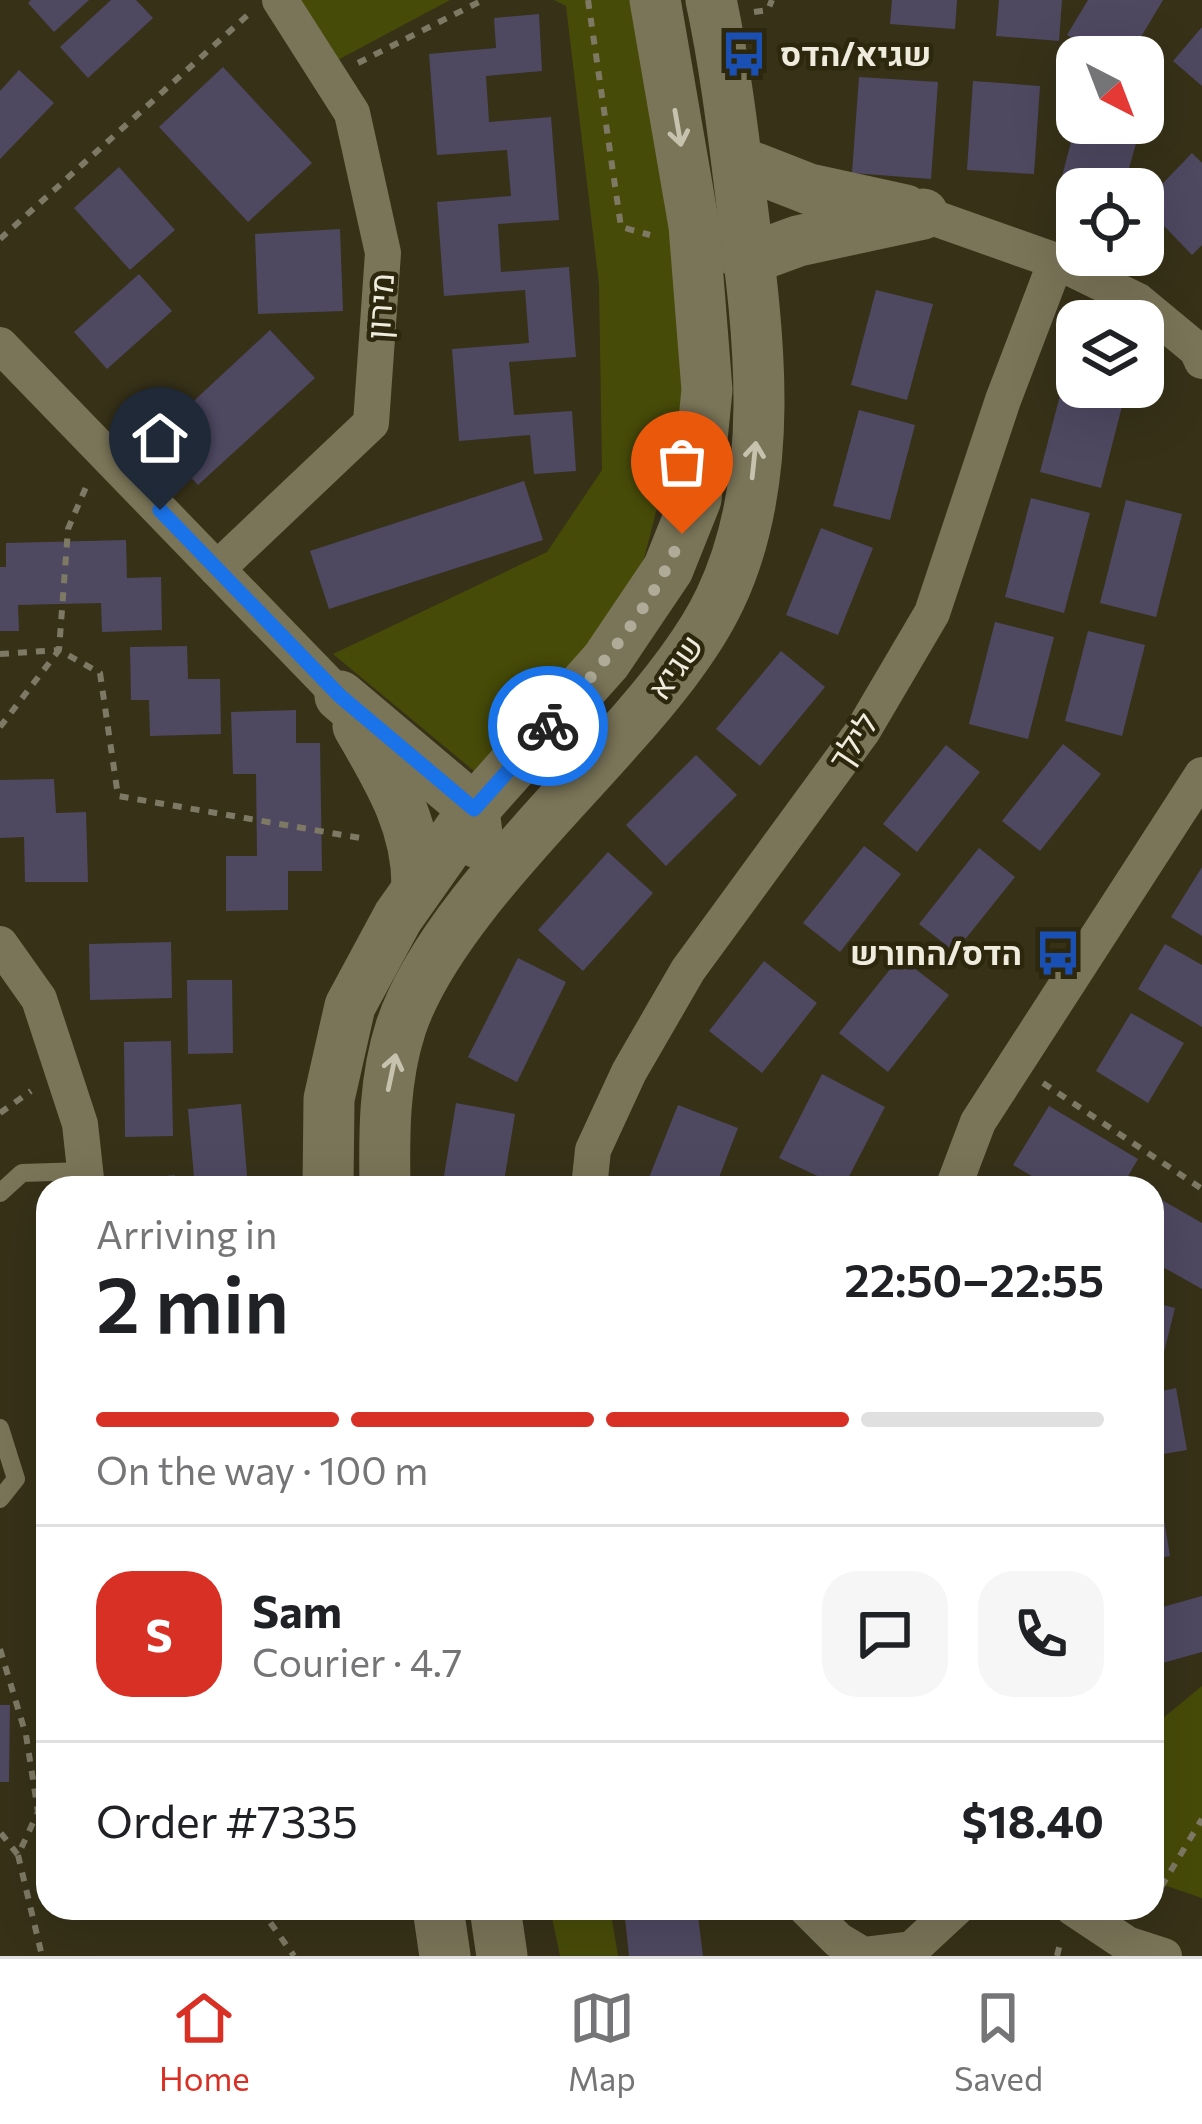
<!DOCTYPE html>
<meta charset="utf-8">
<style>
:root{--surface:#fff;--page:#f6f6f6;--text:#202124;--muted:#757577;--line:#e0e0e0;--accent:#d93025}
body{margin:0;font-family:Commissioner,Heebo,sans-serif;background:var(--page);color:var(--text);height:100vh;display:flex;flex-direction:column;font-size:45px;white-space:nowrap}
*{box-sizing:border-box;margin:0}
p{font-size:39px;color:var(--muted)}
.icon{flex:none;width:66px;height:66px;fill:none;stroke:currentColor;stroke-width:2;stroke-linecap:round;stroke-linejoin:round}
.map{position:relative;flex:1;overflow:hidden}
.details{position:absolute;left:36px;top:1176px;width:1128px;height:744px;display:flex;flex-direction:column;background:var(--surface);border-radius:36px;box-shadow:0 12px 48px #0002}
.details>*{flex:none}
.needle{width:78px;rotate:138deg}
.fabs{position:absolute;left:1056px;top:36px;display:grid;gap:24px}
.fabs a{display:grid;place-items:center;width:108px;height:108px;border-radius:24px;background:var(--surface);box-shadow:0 12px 48px #0002;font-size:60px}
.pin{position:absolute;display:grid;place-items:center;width:102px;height:102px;color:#fff;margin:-123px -51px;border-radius:50% 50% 50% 0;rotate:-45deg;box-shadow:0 0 12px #0007}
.pin .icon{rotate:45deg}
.courier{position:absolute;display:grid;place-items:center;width:120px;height:120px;margin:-60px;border:9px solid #1a73e8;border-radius:50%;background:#fff;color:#222;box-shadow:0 3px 15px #0007}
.overview em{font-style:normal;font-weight:600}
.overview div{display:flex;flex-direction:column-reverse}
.overview{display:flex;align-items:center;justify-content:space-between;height:204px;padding:0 60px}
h1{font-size:78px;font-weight:600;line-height:90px}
.bar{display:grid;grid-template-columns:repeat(4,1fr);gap:18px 12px;align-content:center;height:144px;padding:0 60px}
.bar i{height:15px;border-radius:9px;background:var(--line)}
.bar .on{background:var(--accent)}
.bar p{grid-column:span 4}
.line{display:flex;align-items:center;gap:30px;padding:0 60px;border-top:3px solid var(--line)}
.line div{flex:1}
.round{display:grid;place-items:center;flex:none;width:126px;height:126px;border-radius:36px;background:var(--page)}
.menu{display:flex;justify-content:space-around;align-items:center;height:168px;border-top:3px solid var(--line);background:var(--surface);font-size:33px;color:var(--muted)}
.menu a{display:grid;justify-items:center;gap:6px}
.menu .on{color:var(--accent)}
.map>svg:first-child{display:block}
.green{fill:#474b08}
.building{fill:#4e4861}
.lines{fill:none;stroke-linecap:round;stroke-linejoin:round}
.path{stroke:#7e7964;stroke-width:6;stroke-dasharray:9 9;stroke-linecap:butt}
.lane{stroke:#7a7458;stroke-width:18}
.street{stroke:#7a7458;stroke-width:36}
.secondary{stroke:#7a7458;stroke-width:51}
.oneway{stroke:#c6c2ae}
.done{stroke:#afab98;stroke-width:12;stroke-dasharray:0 21.6}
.route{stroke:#1a73e8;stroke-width:15}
.labels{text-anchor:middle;stroke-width:9;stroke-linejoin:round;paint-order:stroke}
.poi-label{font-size:33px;font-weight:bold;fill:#efecdd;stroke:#2d270e;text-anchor:start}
.street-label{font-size:33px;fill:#efecdd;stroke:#2d270e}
</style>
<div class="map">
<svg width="1202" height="1956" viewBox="0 0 1202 1956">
<rect width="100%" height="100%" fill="#373118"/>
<g class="green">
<polygon points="297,0 450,0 334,62"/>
<polygon points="554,0 633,0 694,364 628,621 480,776 333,654 547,552 602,470 599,284 566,6"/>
<polygon points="1202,1686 1202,1898 1152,1881 1152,1727"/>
<polygon points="550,1908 610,1908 618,1956 560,1956"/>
</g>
<g class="building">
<polygon points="31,0 89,0 54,32 28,3"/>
<polygon points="111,0 136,0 153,18 88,78 60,47"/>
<polygon points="892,0 957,0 955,29 890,24"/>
<polygon points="999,0 1062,0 1059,41 996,36"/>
<polygon points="1088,0 1163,0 1129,57 1103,57 1067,35"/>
<polygon points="539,14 542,71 486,76 489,122 551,117 559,220 498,224 501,272 569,267 576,357 509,362 514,415 572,411 576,471 534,474 530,435 459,441 452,349 529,343 525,290 444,296 437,202 511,196 507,150 437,155 429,54 496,48 494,18"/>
<polygon points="1202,27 1202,86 1173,61"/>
<polygon points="223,67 312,163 248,222 159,127"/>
<polygon points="19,70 54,103 0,159 0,91"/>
<polygon points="859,77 938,82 931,179 852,173"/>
<polygon points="973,81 1040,86 1034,174 967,170"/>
<polygon points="1076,123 1142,123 1123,189 1094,189 1061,180"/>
<polygon points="1192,153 1202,163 1202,245 1192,255 1143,204"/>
<polygon points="119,167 175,230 130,270 74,208"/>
<polygon points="340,229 343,311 258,314 255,234"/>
<polygon points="139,274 172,311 107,369 74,332"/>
<polygon points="876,290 933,304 907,400 851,385"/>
<polygon points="270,330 315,378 198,485 154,438"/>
<polygon points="1069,361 1077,363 1077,387 1127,387 1101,488 1040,472"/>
<polygon points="859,410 915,425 890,520 833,506"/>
<polygon points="524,481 543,540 329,609 310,551"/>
<polygon points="1031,498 1090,513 1064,613 1005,597"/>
<polygon points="1126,500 1182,514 1156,617 1100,603"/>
<polygon points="821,528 873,548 838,635 786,615"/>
<polygon points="126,540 127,578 161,577 162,630 102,632 101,603 18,605 19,631 0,631 0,567 6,567 6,543"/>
<polygon points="995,622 1054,637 1028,739 969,724"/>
<polygon points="1088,631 1145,645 1122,736 1065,721"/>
<polygon points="187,646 188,679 220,679 221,734 150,736 149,700 131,700 130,647"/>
<polygon points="781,651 825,687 760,766 716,729"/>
<polygon points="296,710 296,743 320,743 322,871 288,871 288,910 226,911 226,856 257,856 256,774 233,774 231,712"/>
<polygon points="1063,744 1101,774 1040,851 1002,821"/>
<polygon points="946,745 980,772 917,852 883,824"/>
<polygon points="696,755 737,795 666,866 626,825"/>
<polygon points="54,779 56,813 86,812 88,882 25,882 24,837 0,838 0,780"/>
<polygon points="864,846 901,874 840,952 803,923"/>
<polygon points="979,848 1015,877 955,952 919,924"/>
<polygon points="608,852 653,893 583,971 538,930"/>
<polygon points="1202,867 1202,936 1171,917"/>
<polygon points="171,942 172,998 90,1000 89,944"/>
<polygon points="1165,944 1202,965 1202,1027 1138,989"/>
<polygon points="900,957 949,995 888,1072 839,1033"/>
<polygon points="518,958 566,982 517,1082 468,1057"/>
<polygon points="764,961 817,1003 762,1073 709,1031"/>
<polygon points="187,980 232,980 233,1053 188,1054"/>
<polygon points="1131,1013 1184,1043 1148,1103 1096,1071"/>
<polygon points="171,1041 173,1136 125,1137 124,1042"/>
<polygon points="822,1074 885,1107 843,1188 779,1158"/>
<polygon points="456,1103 515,1114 503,1188 442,1188"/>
<polygon points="241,1104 248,1188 195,1188 188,1109"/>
<polygon points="678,1105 738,1128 715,1188 646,1185"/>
<polygon points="1049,1106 1138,1159 1121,1188 1052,1188 1013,1165"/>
<polygon points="175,1175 176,1188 125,1188 125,1180"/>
<polygon points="1162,1200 1202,1223 1202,1289 1152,1261 1152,1219"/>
<polygon points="1152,1302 1175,1308 1159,1372 1152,1370"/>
<polygon points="1176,1388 1187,1450 1152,1456 1152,1393"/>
<polygon points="1162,1508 1170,1556 1152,1559 1152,1510"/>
<polygon points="1202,1596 1202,1652 1152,1666 1152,1610"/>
<polygon points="0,1705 10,1705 9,1782 0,1782"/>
<polygon points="624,1908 697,1908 703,1956 629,1956"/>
</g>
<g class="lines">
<g class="path">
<polyline points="588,0 621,227 650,235"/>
<polyline points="754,12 768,10 772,0"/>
<polyline points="358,63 483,0"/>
<polyline points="0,239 251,12"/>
<polyline points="0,654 59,650 68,529 86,487"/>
<polyline points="0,727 59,650 100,673 118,796 366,839"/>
<polyline points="1043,1083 1202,1189"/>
<polyline points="0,1113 31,1091"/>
<polyline points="0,1649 26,1735 38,1812 18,1855 0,1832"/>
<polyline points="18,1855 42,1956"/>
<polyline points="1152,1902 1202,1819"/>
<polyline points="260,1908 294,1956"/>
<polyline points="1057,1956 1061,1940"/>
</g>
<g class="lane">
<polyline points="0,1193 22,1173 85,1171"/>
<polyline points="0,1428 16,1479 0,1499"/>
</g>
<g class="street">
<polyline points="923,214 1056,261 1138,301 1197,350 1202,361"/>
<polyline points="0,345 340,696"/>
<polyline points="217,569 371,423 383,253 352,113 280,0"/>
<polyline points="0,944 39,999 80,1124 87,1188"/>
<polyline points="589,1188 593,1150 629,1072 688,970 862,732 932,613 1003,400 1056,261"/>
<polyline points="953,1188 978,1122 1202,775"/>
<polyline points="806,1908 838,1940 863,1955 912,1949 956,1908"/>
<polyline points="1073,1908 1127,1944 1164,1956"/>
</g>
<g class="secondary">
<polyline points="737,161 809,189 905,210"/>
<polyline points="724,243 749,259 798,241 923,214"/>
<polyline points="340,696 474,809 478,843"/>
<path d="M358 726C388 778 417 824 417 886"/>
<polyline points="328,1188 329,1099 350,1006 398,917 474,809 606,661 668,569 696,499 707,390 694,226 655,0"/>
<path d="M385 1188C384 1133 384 1079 401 1027 434 928 550 817 619 738 654 699 697 648 720 599 779 475 758 328 741 197 733 132 725 65 711 0"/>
<polyline points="438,1908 445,1956"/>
<polyline points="495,1908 502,1956"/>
</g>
</g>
<defs><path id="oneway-shaft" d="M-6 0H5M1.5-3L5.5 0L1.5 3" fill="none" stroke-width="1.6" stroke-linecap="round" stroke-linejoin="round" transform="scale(3)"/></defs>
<g class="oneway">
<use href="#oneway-shaft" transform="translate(678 128) rotate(80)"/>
<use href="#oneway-shaft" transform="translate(754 460) rotate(-84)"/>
<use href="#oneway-shaft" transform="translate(392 1072) rotate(-78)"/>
</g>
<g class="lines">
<path class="done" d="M548 726C600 668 653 607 682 534"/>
<polyline class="route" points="160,510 340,696 474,809 548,726"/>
</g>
<defs>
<g id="bus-bare" transform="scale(3.6)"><path d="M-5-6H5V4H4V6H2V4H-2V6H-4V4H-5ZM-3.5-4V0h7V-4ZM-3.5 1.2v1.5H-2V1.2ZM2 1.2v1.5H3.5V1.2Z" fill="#1a4fb4" stroke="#2d270e" stroke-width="2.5" paint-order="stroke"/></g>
</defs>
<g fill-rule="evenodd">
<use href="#bus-bare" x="744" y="54"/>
<use href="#bus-bare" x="1058" y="953"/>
</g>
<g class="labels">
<g class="poi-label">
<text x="780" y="66">שגיא/הדס</text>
<text x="1022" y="965" text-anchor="end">הדס/החורש</text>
</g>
<g class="street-label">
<text transform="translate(380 306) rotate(-86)" y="12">מירון</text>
<text transform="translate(675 667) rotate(-55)" y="12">שגיא</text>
<text transform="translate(853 741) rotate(-56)" y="12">לילך</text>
</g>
</g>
</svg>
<div class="fabs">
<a><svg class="needle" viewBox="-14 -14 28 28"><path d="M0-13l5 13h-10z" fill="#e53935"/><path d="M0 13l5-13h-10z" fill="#757577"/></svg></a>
<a><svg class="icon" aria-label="locate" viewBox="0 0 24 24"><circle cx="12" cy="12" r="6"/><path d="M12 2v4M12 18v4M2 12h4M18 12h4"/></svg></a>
<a><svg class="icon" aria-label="layers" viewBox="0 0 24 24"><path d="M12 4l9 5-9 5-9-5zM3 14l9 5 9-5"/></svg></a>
</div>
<div class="pin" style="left:682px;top:534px;background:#ea580c"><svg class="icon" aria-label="bag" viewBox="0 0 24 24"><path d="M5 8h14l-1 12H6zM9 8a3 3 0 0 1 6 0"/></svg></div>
<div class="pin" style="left:160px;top:510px;background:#1f2937"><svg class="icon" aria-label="home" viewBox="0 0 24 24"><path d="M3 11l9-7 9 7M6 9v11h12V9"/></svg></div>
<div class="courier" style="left:548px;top:726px"><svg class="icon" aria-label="bike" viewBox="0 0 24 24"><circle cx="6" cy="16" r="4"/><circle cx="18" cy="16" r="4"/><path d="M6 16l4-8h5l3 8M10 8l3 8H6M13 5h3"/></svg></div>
<section class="details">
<div class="overview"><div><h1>2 min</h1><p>Arriving in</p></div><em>22:50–22:55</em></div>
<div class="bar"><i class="on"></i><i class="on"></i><i class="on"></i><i></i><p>On the way · 100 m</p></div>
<div class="line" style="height:216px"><b class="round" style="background:var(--accent);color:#fff">S</b><div><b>Sam</b><p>Courier · 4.7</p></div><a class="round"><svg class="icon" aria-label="chat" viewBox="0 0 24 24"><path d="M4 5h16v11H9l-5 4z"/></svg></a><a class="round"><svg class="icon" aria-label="phone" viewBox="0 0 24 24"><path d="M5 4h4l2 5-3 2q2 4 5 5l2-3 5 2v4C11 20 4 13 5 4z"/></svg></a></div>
<div class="line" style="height:156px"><div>Order #7335</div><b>$18.40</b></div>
</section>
</div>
<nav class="menu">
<a class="on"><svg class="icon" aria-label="home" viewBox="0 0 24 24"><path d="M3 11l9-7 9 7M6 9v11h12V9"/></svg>Home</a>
<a><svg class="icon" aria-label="map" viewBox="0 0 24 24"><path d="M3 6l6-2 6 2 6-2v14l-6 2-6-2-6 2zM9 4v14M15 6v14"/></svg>Map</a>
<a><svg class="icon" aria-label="saved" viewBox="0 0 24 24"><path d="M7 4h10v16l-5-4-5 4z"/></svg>Saved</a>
</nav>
